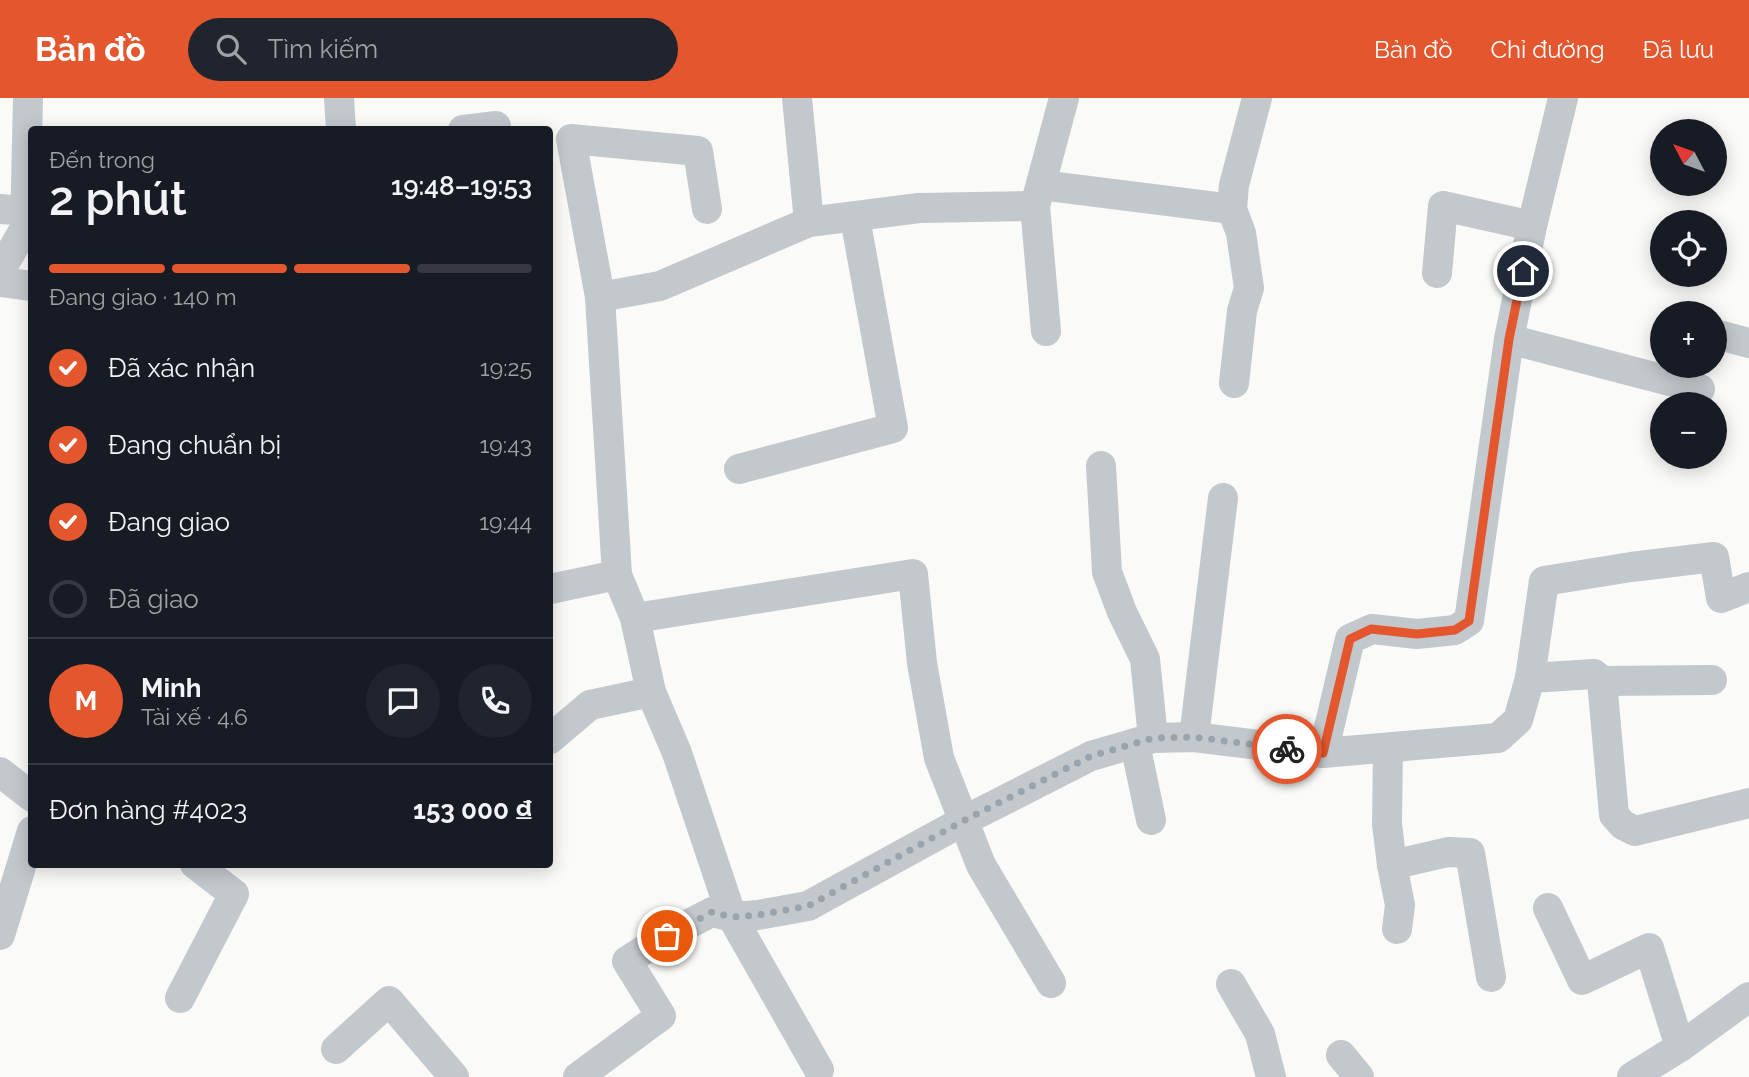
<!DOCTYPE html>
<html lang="vi">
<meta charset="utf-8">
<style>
:root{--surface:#171b24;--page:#20242c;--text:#f1f3f6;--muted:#9ea1a6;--line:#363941;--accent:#e4572e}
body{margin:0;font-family:Raleway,sans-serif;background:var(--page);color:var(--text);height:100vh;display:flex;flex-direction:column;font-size:26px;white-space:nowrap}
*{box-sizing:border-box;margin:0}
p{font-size:23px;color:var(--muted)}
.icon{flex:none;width:38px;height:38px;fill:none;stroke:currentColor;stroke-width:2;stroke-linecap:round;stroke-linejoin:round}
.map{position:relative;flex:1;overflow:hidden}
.details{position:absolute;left:28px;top:28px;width:525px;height:742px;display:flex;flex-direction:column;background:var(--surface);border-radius:7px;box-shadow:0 4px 18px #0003}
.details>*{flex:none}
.needle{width:46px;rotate:311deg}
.controls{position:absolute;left:1650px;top:21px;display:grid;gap:14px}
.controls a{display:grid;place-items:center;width:77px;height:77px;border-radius:50%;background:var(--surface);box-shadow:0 4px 18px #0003;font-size:35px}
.pin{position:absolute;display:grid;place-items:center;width:60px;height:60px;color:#fff;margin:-30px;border:4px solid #fff;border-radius:50%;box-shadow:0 2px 7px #0007}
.courier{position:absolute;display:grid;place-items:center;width:70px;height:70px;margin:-35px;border:5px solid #e4572e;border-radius:50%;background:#fff;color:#222;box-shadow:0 2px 9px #0007}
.head em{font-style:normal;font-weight:600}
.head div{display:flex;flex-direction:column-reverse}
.head{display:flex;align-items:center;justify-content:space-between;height:119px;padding:0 21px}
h1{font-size:46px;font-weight:600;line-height:52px}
.bar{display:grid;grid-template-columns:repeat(4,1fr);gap:10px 7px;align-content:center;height:84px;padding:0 21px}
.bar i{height:9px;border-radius:5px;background:var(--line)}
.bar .on{background:var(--accent)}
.bar p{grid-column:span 4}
.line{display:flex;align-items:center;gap:18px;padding:0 21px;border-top:2px solid var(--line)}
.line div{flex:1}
.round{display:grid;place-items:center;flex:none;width:74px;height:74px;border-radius:37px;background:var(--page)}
ol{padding:0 21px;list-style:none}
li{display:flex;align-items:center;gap:21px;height:77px}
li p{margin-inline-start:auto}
li .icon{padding:7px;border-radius:50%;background:var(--accent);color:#fff;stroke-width:4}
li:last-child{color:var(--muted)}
li i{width:38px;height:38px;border:4px solid var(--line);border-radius:50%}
header{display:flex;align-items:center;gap:42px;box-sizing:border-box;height:98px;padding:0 35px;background:var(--accent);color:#fff}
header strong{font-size:33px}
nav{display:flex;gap:38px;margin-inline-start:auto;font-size:24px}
.search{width:490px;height:63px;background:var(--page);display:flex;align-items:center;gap:18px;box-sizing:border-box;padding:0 24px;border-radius:38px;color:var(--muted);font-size:26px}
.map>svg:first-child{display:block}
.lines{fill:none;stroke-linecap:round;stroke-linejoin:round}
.minor{stroke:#c3c8cc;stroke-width:30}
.done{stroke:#99a4ac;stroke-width:7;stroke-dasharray:0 12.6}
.route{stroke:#e4572e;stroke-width:9}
</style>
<header>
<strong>Bản đồ</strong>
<div class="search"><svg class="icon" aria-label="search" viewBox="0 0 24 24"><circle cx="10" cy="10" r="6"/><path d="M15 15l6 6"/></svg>Tìm kiếm</div>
<nav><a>Bản đồ</a><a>Chỉ đường</a><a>Đã lưu</a></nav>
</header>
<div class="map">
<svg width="1749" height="979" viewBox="0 0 1749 979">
<rect width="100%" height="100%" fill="#fafaf8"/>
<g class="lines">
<g class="minor">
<polyline points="339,0 341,32"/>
<polyline points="797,0 809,124"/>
<polyline points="463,32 496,28"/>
<polyline points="1041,87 1232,111"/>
<polyline points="0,111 27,113"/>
<polyline points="0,173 25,130 28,0"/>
<polyline points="1437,175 1443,108 1532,128"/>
<polyline points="0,184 32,188"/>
<polyline points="600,199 660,188 809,124 919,110 1035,108"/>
<polyline points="1046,233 1035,108 1064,0"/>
<polyline points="1715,236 1749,245"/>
<polyline points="1509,241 1700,291"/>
<polyline points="1234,285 1242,213 1249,190 1241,135 1232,111 1234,87 1257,0"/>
<polyline points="1101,368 1107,474 1122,514 1145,561 1153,640"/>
<polyline points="739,371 893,330 855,120"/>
<polyline points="550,491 617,477"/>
<polyline points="635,520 913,476 922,565 939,660 981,767 1051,885"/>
<polyline points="1530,580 1594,576 1602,583 1614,717 1623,727 1635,733 1749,705"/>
<polyline points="1602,583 1712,582"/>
<polyline points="651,594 677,655 732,819 819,972"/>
<polyline points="1194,639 1223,400"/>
<polyline points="550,641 590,607 651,594 635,520 617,477 600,199 571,41 698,53 707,111"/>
<polyline points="1135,646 1151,722"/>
<polyline points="1388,650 1387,726 1392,767 1400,807 1397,831"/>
<polyline points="1323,655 1498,640 1518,622 1530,580 1544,483 1631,469 1714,459 1721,500 1749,489"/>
<polyline points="0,674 32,699"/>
<polyline points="1392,767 1448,754 1470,755 1491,879"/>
<polyline points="1548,810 1582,882 1649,850 1680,949"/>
<polyline points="0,837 32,733"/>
<polyline points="1231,886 1260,936 1271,979"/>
<polyline points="180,900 234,796 195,766"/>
<polyline points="336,951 389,903 454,979"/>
<polyline points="1341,957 1359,979"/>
<polyline points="578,979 661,918 627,863 667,837 712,814 732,819 758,817 808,808 965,722 1091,658 1153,640 1194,639 1323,655 1350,541 1372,531 1417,536 1455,532 1469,523 1509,241 1532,128 1563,0"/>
<polyline points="1632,979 1680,949 1749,899"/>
</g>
</g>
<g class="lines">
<polyline class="done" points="667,838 712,814 732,819 758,817 808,808 965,722 1091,658 1153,640 1194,639 1287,651"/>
<polyline class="route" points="1287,651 1323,655 1350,541 1371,531 1417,536 1455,532 1469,523 1509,241 1523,173"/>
</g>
</svg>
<div class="controls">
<a><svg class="needle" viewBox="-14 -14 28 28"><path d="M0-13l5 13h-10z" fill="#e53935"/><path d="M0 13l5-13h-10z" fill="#9ea1a6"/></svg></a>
<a><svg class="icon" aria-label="locate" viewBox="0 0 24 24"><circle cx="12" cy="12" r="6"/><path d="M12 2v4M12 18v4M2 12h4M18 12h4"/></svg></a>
<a>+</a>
<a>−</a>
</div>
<div class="pin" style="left:667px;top:838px;background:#ea580c"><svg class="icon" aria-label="bag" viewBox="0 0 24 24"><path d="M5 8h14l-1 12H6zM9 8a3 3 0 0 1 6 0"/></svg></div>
<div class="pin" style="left:1523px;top:173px;background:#1f2937"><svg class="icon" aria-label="home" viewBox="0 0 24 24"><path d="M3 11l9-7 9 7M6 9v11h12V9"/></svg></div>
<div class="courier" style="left:1287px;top:651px"><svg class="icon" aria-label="bike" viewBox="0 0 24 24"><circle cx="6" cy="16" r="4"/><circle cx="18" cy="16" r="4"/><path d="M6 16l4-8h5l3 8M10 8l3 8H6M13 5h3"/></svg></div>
<section class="details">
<div class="head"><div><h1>2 phút</h1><p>Đến trong</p></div><em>19:48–19:53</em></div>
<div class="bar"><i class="on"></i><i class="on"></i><i class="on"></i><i></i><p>Đang giao · 140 m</p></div>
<ol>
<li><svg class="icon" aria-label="check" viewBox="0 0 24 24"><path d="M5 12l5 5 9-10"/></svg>Đã xác nhận<p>19:25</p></li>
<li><svg class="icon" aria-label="check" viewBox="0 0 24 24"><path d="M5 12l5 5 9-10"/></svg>Đang chuẩn bị<p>19:43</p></li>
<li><svg class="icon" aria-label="check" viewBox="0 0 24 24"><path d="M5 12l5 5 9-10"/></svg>Đang giao<p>19:44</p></li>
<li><i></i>Đã giao</li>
</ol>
<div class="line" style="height:126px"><b class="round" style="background:var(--accent);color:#fff">M</b><div><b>Minh</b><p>Tài xế · 4.6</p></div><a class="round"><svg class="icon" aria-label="chat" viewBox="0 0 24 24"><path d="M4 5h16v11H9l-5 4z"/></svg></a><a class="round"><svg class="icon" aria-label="phone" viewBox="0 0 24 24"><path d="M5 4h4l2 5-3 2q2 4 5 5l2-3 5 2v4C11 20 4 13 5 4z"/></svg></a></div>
<div class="line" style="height:91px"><div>Đơn hàng #4023</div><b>153 000 ₫</b></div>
</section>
</div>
